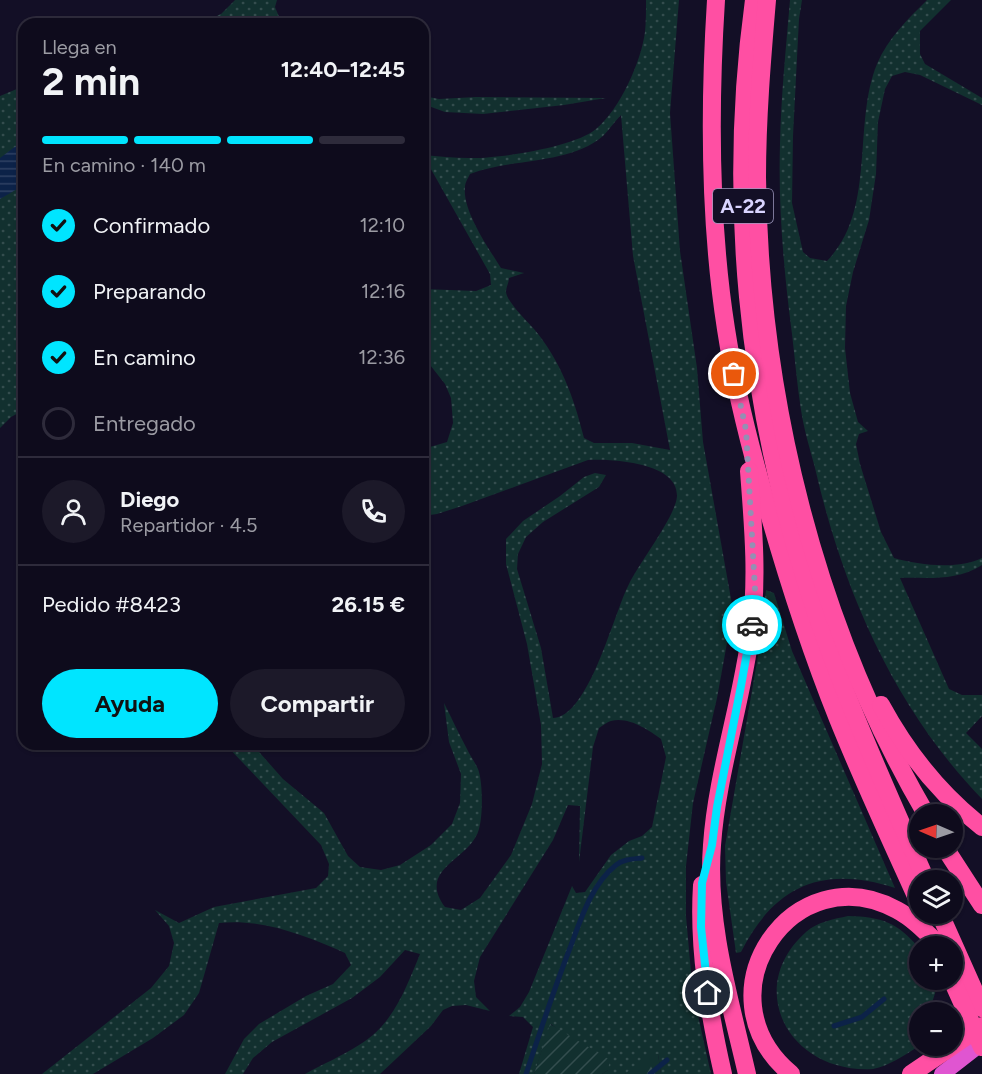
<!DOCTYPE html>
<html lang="es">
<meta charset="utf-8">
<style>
:root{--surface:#0e0b1c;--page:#1c1929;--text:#f1f3f6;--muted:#9b9ba3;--line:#2e2b3b;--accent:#00e5ff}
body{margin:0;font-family:Figtree,sans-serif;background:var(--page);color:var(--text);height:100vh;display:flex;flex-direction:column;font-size:22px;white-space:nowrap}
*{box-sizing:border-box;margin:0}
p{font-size:20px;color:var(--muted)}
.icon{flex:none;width:33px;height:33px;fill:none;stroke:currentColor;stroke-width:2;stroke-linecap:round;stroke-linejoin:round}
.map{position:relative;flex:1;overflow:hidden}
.side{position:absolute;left:18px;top:18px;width:411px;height:732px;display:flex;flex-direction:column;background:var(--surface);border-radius:18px;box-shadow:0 2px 4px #0004,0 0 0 2px var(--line)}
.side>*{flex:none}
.needle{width:39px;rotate:272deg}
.controls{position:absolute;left:909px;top:804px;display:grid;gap:12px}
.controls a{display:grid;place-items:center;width:54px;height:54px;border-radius:50%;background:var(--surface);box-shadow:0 2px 4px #0004,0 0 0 2px var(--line);font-size:30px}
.pin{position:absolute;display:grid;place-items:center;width:51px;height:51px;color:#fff;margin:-26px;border:3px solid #fff;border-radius:50%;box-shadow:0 2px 6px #0007}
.courier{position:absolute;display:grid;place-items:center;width:60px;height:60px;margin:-30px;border:4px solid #00e5ff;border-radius:50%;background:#fff;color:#222;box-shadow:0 2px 8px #0007}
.head em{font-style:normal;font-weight:700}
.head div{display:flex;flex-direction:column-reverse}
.head{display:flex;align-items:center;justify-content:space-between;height:102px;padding:0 24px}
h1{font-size:39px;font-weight:700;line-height:45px}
.bar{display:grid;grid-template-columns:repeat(4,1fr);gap:9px 6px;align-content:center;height:72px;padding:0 24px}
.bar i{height:8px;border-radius:4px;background:var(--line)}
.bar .on{background:var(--accent)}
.bar p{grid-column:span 4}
.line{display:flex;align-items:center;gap:15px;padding:0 24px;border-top:2px solid var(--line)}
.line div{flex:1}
.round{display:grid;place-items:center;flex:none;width:63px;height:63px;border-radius:32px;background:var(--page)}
ol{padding:0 24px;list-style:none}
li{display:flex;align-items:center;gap:18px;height:66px}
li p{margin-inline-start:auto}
li .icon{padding:6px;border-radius:50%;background:var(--accent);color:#111;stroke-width:4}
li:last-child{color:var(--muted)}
li i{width:33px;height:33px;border:3px solid var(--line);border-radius:50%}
.button{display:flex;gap:12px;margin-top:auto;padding:12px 24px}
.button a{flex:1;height:69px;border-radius:36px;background:var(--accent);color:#111;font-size:24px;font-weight:700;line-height:69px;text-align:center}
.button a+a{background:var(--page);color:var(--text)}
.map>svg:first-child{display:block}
.grass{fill:url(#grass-dots);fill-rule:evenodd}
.forest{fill:url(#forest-firs)}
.garden{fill:url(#garden-furrows)}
.water{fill:url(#water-rules)}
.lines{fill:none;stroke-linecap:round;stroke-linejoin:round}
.stream{stroke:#0c2248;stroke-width:5}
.trunk{stroke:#e055d1;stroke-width:16}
.motorway{stroke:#ff4fa3;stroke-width:18}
.motorway-bridge{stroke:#ff4fa3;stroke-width:18}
.done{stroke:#948fb3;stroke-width:6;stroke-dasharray:0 10.8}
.route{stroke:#00e5ff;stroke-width:8}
.labels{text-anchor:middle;stroke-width:5;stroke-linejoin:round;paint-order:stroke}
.shield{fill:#130f26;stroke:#9e99be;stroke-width:1.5}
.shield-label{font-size:20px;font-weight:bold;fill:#d9d4ff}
</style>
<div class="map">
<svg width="982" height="1074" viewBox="0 0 982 1074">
<defs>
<pattern id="grass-dots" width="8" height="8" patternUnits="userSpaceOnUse" patternTransform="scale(1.5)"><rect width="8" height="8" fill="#12302f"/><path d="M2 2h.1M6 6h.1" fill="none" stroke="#344d4e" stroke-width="1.8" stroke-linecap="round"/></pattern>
<pattern id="forest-firs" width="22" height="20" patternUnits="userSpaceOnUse" patternTransform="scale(1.5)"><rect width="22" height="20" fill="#12302f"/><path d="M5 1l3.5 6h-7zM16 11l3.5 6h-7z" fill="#344d4e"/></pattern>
<pattern id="garden-furrows" width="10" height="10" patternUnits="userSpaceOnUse" patternTransform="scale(1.5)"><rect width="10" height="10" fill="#12302f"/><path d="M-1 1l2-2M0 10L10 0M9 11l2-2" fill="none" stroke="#344d4e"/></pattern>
<pattern id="water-rules" width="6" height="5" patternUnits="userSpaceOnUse" patternTransform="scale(1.5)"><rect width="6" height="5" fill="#0c2248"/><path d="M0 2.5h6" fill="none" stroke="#2f4163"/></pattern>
</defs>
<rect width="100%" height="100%" fill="#130f26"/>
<g class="grass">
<polygon points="235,0 277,0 275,7 282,24 200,24 221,14"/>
<path d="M646 0H679L670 113 680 251 697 368 703 442 733 610 717 698 693 803 686 866V916L691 972 697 1011 711 1074H661L658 1054 625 1074H602L608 1070 551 1024 534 1074H519L533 1027 523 1017 509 1016 520 1007 529 992 572 886 576 893 585 892 611 855 629 841 642 836 652 827 666 757 661 739C649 730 628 716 611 721 607 722 602 726 599 728L593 747 579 862 580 806 568 805 553 840 480 957 474 981 476 997 490 1011 466 1005 452 1006 443 1010 431 1026 380 1074H305C323 1064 342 1056 359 1045 393 1025 406 988 420 954L405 950 380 977 352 998 272 1042 253 1058 243 1074H225L244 1039 259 1024 306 996 333 984 351 965 345 953C307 936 262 918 219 923L199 993 184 1015 153 1038 93 1074H42L151 988 169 966 174 943 169 926 155 910 179 923 214 907 316 888 328 876 329 864 321 845 225 744H252L283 779 324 813 348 856 360 867 381 870 400 865 431 845 452 824 460 803 461 774 449 742 444 703C452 719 459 734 467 749 470 756 475 762 478 769 483 782 483 815 479 829 471 860 416 868 445 907L461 910 480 898 511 855 532 804 542 764 541 725 527 644 506 564V539L523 521 560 496 584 477 595 473 606 475 599 487 543 522 526 537 518 554 517 569 541 648 553 718C579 718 601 657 609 635 616 618 621 600 629 584 639 563 676 516 677 496 678 462 611 459 588 460L462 506 437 514 423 516V449L447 442 453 423 451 398 445 384 423 356V289L476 291 491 285 490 274 423 155C438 156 454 158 469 158 498 159 575 147 596 129 620 109 641 62 645 32 646 22 646 11 646 0ZM621 115 633 256 670 450 632 443H594L584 438C574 398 561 361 534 329 527 321 507 302 506 292 506 288 509 282 509 278L524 273 501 268C489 249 462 210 465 187 465 183 468 178 470 174 511 158 569 165 603 136 609 130 615 121 621 115Z"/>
<path d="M790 0H802L799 19 793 136 792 203 803 252 810 258 827 261C877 210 852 125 877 64 888 38 908 19 927 0H951L920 31V54L925 64 982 98V105L920 75 905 72 892 76 885 89 878 122 876 174 869 220 853 272 846 306 845 348 850 393 858 422 868 431 859 434 856 444 860 464 881 532 894 558C918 565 959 570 982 558V565C955 582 928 577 900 578L949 689 962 695H982V716L966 733 982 749V799C894 708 843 590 815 468 810 449 804 430 801 410 797 385 795 359 792 334 784 272 778 208 780 144 781 96 786 48 790 0Z"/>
<polygon points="24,86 24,410 11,417 0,428 0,96"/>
<polygon points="423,96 439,99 476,97 606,98 564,105 483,114 445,112 423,104"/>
<path d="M766 590 774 593 792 651 895 888C823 865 775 885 741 952L736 953 726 882 725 846 758 656Z"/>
<path d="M848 916C882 917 897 922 919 948L920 980H937L938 984 929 1012H920L918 1047C904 1055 889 1066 873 1069 789 1074 743 988 806 932 817 922 834 919 848 916Z"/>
</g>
<polygon class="forest" points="658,1054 661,1074 625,1074 647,1055"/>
<polygon class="garden" points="550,1024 610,1060 608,1070 602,1074 534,1074"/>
<polygon class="water" points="24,140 24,185 0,199 0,158"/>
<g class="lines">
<g class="stream">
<polyline points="834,1026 862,1017 884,999"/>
<path d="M526 1074C540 1032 554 989 570 948 581 919 591 885 616 865 624 859 633 859 642 858"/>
<polyline points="650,1074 667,1060"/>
</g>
<polyline class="trunk" points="942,1074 982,1043"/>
<g class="motorway">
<path d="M716 0C709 110 709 220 726 329 734 381 746 431 760 481 782 562 807 641 838 719 863 781 892 843 920 905"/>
<path d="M754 0C727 197 747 399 808 588 840 688 884 784 926 880"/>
<path d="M767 0C762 59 757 118 757 177 759 396 815 624 926 814"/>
<path d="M881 705C906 751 941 795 982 827"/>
<polyline points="945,848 982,905"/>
<path d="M702 885C698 948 709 1013 723 1074"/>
<polyline points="940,914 982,1008"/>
<path d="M747 1074C730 1000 706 922 712 845 717 773 742 702 751 630 758 577 753 524 749 471"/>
<path d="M791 1074C696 994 794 853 897 910 912 918 924 930 936 942"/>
<polyline points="911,1074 982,1026"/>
</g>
<polyline class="motorway-bridge" points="952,980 982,1047"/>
</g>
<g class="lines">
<polyline class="done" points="734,374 746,430 755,590 752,625"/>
<polyline class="route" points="708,993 701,927 702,883 712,845 717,807 741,686 752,625"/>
</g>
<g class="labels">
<rect class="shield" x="713" y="189" width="60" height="34" rx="4.5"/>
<g class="shield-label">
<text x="743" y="213">A-22</text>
</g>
</g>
</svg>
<div class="controls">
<a><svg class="needle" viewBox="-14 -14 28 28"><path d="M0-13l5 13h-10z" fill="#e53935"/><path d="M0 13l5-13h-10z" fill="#9b9ba3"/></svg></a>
<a><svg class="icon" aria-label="layers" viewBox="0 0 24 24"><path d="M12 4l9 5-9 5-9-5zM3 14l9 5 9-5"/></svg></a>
<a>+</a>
<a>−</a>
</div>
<div class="pin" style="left:734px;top:374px;background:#ea580c"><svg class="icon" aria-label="bag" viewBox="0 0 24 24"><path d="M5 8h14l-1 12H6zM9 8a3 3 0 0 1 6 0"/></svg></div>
<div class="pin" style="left:708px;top:993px;background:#1f2937"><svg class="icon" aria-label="home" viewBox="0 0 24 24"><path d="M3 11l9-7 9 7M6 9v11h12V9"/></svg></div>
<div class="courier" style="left:752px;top:625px"><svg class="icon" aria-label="car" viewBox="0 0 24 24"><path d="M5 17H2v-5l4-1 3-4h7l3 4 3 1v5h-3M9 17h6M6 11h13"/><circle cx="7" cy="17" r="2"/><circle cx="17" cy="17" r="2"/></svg></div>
<section class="side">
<div class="head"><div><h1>2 min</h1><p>Llega en</p></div><em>12:40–12:45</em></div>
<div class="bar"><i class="on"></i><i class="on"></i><i class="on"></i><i></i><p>En camino · 140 m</p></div>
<ol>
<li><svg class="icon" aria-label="check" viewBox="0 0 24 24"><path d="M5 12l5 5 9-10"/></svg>Confirmado<p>12:10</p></li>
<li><svg class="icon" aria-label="check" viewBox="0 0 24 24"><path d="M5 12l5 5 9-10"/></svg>Preparando<p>12:16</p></li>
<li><svg class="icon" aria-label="check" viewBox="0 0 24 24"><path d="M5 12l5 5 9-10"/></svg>En camino<p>12:36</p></li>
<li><i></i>Entregado</li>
</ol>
<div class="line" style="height:108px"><a class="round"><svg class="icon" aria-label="person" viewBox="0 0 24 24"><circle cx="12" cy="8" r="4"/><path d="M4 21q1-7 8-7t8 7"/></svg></a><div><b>Diego</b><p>Repartidor · 4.5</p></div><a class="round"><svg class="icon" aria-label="phone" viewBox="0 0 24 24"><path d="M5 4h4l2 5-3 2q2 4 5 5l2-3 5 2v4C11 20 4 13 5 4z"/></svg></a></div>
<div class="line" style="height:78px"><div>Pedido #8423</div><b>26.15 €</b></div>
<div class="button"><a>Ayuda</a><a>Compartir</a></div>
</section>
</div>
